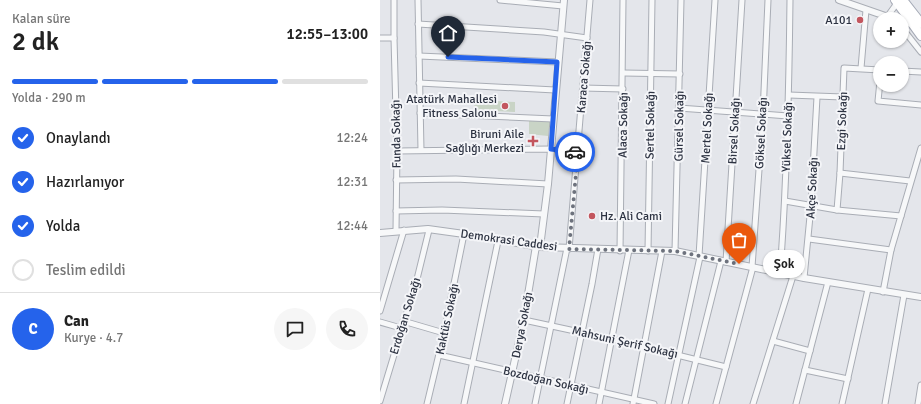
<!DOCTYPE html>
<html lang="tr">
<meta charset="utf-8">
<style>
:root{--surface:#fff;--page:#f6f6f6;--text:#222;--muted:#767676;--line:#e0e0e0;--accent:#2563eb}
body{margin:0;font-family:Signika,sans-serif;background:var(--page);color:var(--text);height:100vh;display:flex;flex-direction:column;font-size:15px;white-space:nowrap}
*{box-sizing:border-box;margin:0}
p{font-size:13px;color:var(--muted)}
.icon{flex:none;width:22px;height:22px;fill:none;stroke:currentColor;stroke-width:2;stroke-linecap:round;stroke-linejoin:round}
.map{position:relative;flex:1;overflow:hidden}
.panel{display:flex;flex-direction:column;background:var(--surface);width:380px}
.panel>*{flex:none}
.controls{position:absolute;left:493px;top:12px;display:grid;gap:8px}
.controls a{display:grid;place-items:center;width:36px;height:36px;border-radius:50%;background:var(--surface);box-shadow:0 1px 3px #0004;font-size:20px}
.pin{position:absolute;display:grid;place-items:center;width:34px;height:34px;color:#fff;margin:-41px -17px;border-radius:50% 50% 50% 0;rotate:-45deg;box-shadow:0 0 4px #0007}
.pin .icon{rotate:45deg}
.courier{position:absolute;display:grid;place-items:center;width:40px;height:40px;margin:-20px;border:3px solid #2563eb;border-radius:50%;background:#fff;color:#222;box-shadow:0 1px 5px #0007}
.bubble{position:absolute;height:28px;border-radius:14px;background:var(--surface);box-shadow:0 1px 3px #0004;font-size:13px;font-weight:600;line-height:28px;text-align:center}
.headline em{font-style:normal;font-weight:600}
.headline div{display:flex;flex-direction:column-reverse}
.headline{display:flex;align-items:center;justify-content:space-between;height:68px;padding:0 12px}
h1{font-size:26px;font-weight:600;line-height:30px}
.bar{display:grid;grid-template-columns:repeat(4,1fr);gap:6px 4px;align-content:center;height:48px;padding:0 12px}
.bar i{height:5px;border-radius:3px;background:var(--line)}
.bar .on{background:var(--accent)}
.bar p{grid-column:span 4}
.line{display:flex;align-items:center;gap:10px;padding:0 12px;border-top:1px solid var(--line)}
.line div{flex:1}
.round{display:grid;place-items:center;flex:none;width:42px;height:42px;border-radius:21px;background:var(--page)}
ol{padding:0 12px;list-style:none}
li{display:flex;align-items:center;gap:12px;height:44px}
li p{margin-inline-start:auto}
li .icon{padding:4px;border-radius:50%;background:var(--accent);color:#fff;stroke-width:4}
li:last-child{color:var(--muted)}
li i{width:22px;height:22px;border:2px solid var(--line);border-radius:50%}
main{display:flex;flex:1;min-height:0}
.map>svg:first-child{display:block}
.green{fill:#c9d4c6}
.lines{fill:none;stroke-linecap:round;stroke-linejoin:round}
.minor-casing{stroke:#a9adb5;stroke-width:7}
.tertiary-casing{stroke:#a9adb5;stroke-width:8}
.primary-casing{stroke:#a5aab6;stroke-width:10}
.minor{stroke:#f7f8f9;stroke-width:5}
.tertiary{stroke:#f7f8f9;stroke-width:6}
.primary{stroke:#fff;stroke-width:8}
.done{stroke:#6d727d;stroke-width:4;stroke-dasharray:0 7.2}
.route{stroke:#2563eb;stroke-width:5}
.poi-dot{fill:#c3565e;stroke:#f4f5f8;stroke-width:1.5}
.labels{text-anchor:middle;stroke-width:4;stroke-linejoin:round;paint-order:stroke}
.poi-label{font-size:12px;fill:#2d3342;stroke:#f4f5f8;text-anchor:end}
.street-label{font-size:12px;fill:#2d3342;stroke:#f4f5f8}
</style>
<main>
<section class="panel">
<div class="headline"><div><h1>2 dk</h1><p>Kalan süre</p></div><em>12:55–13:00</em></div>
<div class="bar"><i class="on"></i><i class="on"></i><i class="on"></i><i></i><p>Yolda · 290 m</p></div>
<ol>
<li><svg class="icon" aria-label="check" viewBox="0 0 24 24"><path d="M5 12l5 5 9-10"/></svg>Onaylandı<p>12:24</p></li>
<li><svg class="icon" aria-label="check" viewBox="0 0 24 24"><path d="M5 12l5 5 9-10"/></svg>Hazırlanıyor<p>12:31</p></li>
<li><svg class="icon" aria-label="check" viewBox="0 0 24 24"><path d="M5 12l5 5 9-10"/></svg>Yolda<p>12:44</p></li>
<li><i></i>Teslim edildi</li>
</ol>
<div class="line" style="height:72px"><b class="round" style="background:var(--accent);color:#fff">C</b><div><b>Can</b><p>Kurye · 4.7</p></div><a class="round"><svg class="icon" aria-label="chat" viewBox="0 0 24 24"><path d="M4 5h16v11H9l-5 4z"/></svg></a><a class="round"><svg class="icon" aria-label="phone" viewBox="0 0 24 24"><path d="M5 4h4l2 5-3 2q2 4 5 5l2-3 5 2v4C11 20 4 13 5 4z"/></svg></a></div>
</section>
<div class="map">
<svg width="541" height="404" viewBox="0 0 541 404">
<rect width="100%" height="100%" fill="#e4e6eb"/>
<g class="green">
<polygon points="95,100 135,102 135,112 94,110"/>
<polygon points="149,120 170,121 168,136 149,134"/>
</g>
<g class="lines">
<g class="minor-casing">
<g id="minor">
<polyline points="38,0 41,150"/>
<polyline points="120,0 183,6"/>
<polyline points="509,18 507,17 515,6 516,1"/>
<polyline points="38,24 164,32 207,38"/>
<polyline points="522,28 541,52"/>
<polyline points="0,38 14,38 14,0"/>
<polyline points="14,38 17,151 16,230"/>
<polyline points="39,56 177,62"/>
<polyline points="481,68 486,10"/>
<polyline points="522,71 541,72"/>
<polyline points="244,73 300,74"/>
<polyline points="500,81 498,101 541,105"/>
<polyline points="39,83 175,90"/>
<polyline points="203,88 243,89"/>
<polyline points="409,95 463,97"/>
<polyline points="299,108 408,116"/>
<polyline points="40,113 173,119"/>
<polyline points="17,151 171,149 198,152"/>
<polyline points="460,173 530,181"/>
<polyline points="16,180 76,179 168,184"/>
<polyline points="405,201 457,210 521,216"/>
<polyline points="457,210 460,173 464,68 500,70"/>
<polyline points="16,211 62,210 164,214"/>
<polyline points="429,239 511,250"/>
<polyline points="189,249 210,0"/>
<polyline points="240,251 243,0"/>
<polyline points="268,251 272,0"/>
<polyline points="295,251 301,0"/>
<polyline points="319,256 335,0"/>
<polyline points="346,262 362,0"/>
<polyline points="372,267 383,114 388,0"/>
<path d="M400 273C407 182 409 91 410 0"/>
<polyline points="424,278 431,206 437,97"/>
<polyline points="503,292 511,250 541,148"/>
<polyline points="0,311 24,230"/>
<polyline points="144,320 232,339 346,367"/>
<polyline points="23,321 64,333"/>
<polyline points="0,322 21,328"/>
<polyline points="393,341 430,351"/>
<polyline points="59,355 274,404"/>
<polyline points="425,370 468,379"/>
<polyline points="0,401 37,279 49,230"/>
<polyline points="47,404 64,333 84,234"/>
<polyline points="84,404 118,241"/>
<polyline points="155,404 187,248"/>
<polyline points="187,404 212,284 218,249"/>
<polyline points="219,404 249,250"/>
<polyline points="253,404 282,251"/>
<polyline points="288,404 320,257"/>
<polyline points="305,404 341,261"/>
<polyline points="336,404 373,267"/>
<polyline points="373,404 413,276"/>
<polyline points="416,404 448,282"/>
<polyline points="462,404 488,289"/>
<polyline points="505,404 524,295"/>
<polyline points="538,404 541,385"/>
</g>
</g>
<g class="tertiary-casing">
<g id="tertiary">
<polyline points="459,0 514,19"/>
<polyline points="522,21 541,27"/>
<polyline points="0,233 48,229 84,234 160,247 295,251 424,278 541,297"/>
<polyline points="160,247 168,184 184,0"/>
<polyline points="125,404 144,319 156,246"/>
</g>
</g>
<g class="primary-casing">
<g id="primary">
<polyline points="515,0 541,36"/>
<polyline points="523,0 541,23"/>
</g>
</g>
<use href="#minor" class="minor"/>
<use href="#tertiary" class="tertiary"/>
<use href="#primary" class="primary"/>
</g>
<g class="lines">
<polyline class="done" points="195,152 198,152 189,249 295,251 359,264"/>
<polyline class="route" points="68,57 177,62 171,149 195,152"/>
</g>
<g class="poi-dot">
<circle cx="480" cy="20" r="4"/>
<circle cx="125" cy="106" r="4"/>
<path d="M151 135h4v4h4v4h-4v4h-4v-4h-4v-4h4z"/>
<circle cx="212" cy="216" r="4"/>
</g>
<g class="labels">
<g class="poi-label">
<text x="472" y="24">A101</text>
<text x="117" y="103">Atatürk Mahallesi<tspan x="117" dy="14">Fitness Salonu</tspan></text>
<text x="144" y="138">Biruni Aile<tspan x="144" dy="14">Sağlığı Merkezi</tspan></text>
<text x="220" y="220" text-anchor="start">Hz. Ali Cami</text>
</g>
<g class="street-label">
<text transform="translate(204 77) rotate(-85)" y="4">Karaca Sokağı</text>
<text transform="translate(462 121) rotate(-88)" y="4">Ezgi Sokağı</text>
<text transform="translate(243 125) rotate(-89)" y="4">Alaca Sokağı</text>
<text transform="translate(270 125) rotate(-89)" y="4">Sertel Sokağı</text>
<text transform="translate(299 126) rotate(-89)" y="4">Gürsel Sokağı</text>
<text transform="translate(327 128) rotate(-87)" y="4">Mertel Sokağı</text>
<text transform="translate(354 131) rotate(-87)" y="4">Birsel Sokağı</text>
<text transform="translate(381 133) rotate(-87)" y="4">Göksel Sokağı</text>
<text transform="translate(16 134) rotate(-91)" y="4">Funda Sokağı</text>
<text transform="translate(407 137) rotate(-88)" y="4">Yüksel Sokağı</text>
<text transform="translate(432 188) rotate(-87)" y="4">Akçe Sokağı</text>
<text transform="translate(129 240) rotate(8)" y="4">Demokrasi Caddesi</text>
<text transform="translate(25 316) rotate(-73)" y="4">Erdoğan Sokağı</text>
<text transform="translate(67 319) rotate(-78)" y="4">Kaktüs Sokağı</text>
<text transform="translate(142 325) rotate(-79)" y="4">Derya Sokağı</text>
<text transform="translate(245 342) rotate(13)" y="4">Mahsuni Şerif Sokağı</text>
<text transform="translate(166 380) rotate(13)" y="4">Bozdoğan Sokağı</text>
</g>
</g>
</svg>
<div class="controls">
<a>+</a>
<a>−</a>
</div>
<div class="pin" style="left:359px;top:264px;background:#ea580c"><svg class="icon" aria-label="bag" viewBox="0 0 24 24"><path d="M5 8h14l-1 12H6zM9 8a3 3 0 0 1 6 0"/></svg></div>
<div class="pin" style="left:68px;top:57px;background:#1f2937"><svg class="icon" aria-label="home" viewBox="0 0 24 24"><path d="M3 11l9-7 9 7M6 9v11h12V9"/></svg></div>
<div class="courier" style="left:195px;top:152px"><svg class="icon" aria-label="car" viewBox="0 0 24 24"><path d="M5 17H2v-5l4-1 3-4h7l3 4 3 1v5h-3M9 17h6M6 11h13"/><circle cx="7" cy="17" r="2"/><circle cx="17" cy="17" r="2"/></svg></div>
<div class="bubble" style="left:383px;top:250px;width:42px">Şok</div>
</div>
</main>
